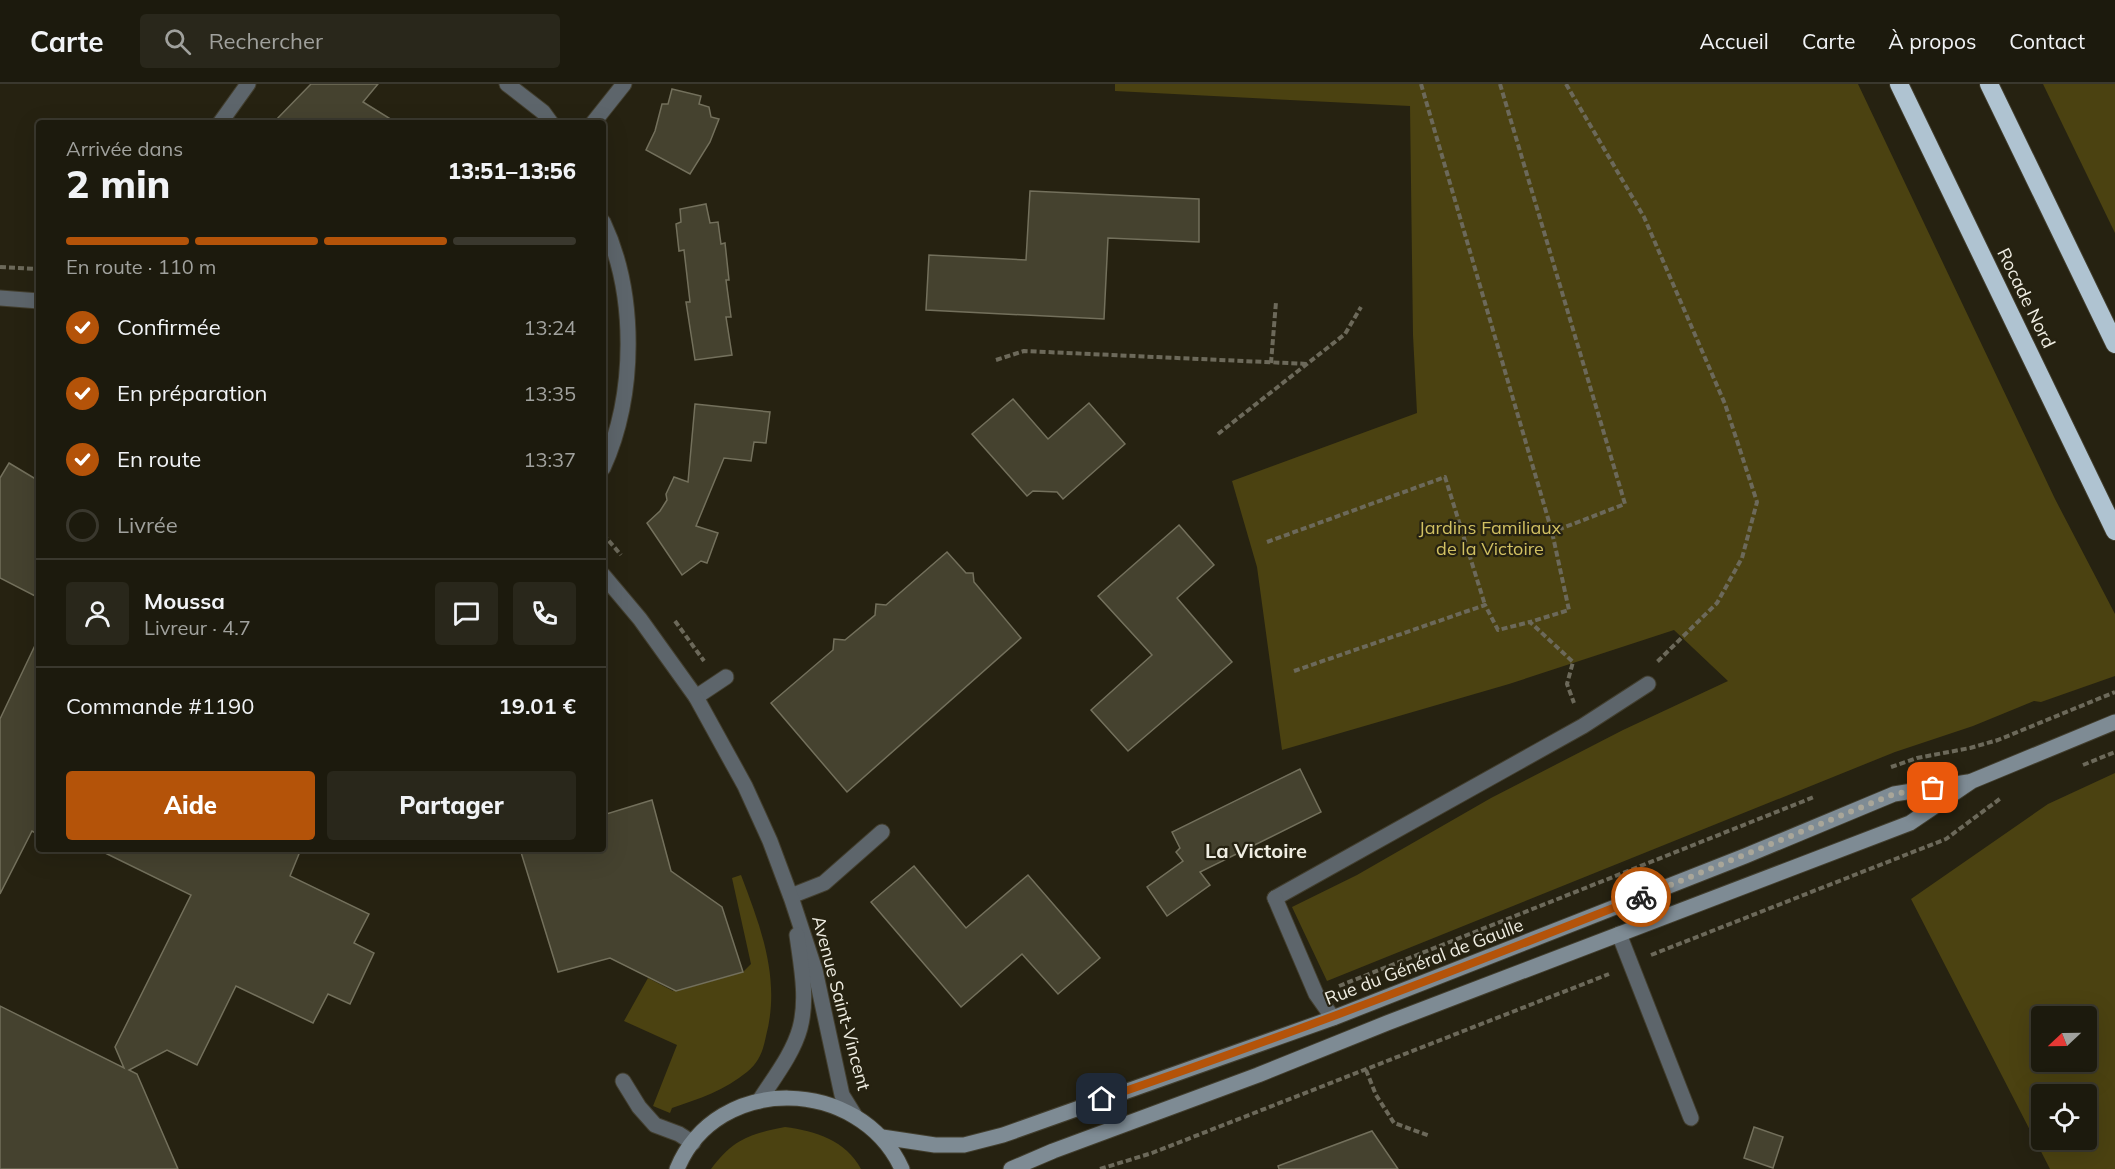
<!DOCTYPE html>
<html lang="fr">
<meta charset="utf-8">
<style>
:root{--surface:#1c1a0d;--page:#29271b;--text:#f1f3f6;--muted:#a0a19d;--line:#3a382e;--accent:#b45309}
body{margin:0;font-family:Mulish,sans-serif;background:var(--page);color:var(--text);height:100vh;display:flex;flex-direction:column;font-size:22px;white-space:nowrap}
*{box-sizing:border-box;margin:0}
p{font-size:20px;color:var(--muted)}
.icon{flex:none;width:33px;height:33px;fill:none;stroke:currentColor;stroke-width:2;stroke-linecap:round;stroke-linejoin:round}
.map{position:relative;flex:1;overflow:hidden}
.sheet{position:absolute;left:36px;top:36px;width:570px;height:732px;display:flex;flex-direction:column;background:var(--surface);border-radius:6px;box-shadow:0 6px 24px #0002,0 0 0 2px var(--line)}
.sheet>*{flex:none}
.needle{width:39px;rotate:248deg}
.tools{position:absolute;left:2031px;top:922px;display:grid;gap:12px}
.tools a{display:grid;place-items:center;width:66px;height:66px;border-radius:6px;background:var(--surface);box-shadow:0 6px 24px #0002,0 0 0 2px var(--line);font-size:30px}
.pin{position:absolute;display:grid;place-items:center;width:51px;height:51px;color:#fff;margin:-26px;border-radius:12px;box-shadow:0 3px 9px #0006}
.courier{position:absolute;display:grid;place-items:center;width:60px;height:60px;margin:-30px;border:4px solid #b45309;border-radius:50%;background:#fff;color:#222;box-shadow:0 2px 8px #0007}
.summary em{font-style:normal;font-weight:800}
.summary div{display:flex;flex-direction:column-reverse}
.summary{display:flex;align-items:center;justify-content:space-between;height:102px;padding:0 30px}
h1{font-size:39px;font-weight:800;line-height:45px}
.bar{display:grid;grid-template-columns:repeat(4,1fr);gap:9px 6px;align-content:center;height:72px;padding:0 30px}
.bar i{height:8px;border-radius:4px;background:var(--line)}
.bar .selected{background:var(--accent)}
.bar p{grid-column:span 4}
.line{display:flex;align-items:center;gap:15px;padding:0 30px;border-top:2px solid var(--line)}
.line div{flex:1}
.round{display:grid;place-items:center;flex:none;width:63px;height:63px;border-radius:6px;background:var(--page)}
ol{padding:0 30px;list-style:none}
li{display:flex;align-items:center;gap:18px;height:66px}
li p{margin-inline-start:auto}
li .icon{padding:6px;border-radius:50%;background:var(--accent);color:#fff;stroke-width:4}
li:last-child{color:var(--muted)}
li i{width:33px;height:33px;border:3px solid var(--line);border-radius:50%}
.button{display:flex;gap:12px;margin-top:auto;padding:12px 30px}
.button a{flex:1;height:69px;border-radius:6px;background:var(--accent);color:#fff;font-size:24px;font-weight:800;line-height:69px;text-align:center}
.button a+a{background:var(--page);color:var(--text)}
header{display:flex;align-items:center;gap:36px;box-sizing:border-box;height:84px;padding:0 30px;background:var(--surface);border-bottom:2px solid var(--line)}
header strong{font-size:28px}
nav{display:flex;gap:33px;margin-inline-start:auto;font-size:21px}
.search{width:420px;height:54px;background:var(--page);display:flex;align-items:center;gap:15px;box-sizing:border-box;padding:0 21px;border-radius:6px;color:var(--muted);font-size:22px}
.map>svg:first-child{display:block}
.green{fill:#4b4211;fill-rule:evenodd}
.building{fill:#45422f;stroke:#73705c;stroke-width:1.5}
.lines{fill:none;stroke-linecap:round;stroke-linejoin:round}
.lane-casing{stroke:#423e2e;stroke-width:17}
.street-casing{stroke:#423e2e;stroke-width:17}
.secondary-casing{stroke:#423e2e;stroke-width:17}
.highway-casing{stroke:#423e2e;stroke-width:20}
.path{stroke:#6c695a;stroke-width:4;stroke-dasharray:6 3;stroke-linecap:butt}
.lane{stroke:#5d656b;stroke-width:15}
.street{stroke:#5d656b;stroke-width:15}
.secondary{stroke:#7e8b94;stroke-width:15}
.highway{stroke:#afc3d1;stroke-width:18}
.done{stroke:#a9a699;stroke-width:6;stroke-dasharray:0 10.8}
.route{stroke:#b45309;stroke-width:8}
.labels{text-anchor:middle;stroke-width:4.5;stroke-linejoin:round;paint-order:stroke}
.street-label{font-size:18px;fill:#efede2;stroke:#262211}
.park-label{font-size:18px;fill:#d1c062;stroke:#262211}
.neighbourhood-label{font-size:20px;font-weight:bold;fill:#efede2;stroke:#262211}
</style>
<header>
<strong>Carte</strong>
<div class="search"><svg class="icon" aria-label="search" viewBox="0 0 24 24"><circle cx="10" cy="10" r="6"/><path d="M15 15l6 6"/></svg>Rechercher</div>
<nav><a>Accueil</a><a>Carte</a><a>À propos</a><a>Contact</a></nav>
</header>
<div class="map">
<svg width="2115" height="1085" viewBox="0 0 2115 1085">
<rect width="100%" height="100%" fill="#262211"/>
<g class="green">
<polygon points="1115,0 1858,0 2055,415 2115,530 2115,592 2041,618 2034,617 1973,642 1895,668 1327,897 1292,823 1357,791 1491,714 1623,646 1728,597 1674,546 1509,600 1282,666 1257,483 1232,397 1417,329 1413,251 1410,22 1115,7"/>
<polygon points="2043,0 2115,0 2115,149"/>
<path d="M2115 689V1085H2050L1911 815 2048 720ZM2042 933H2086V978H2042ZM2042 1011H2086V1056H2042Z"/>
<path d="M741 791C761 844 781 895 766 952 763 967 759 978 747 988 725 1006 699 1015 672 1024L670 1029 653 1022 677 961 624 937 648 894 673 907 680 895 684 905 743 888 751 880 732 794Z"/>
<path d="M785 1043C816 1047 845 1056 861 1085H711C733 1055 750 1050 785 1043Z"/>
</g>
<g class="building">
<polygon points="311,0 378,0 363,18 397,39 273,39"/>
<polygon points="672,5 701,12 699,20 709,23 711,33 719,35 710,58 690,90 646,66 655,47 662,20 668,20"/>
<polygon points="1030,107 1199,115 1199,158 1108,154 1104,235 926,226 929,171 1026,176"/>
<polygon points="706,120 710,139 718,138 721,160 725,159 729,196 726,196 731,233 726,233 732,271 695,276 686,218 690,218 684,166 679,167 676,140 681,138 680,125"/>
<polygon points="1013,315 1048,355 1089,319 1125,360 1063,415 1057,408 1033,407 1027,412 972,350"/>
<polygon points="695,320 770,328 766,359 754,358 751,377 724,374 696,442 718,449 707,479 701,477 682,491 647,439 660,427 667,416 666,410 674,393 688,398"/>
<polygon points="9,379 39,397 39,514 0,494 0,394"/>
<polygon points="1179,441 1214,481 1177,514 1232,578 1128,667 1091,626 1152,571 1098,512"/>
<polygon points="947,468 966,489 973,489 974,498 1021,554 847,708 771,619 833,566 834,555 845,556 875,531 876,520 886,521"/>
<polygon points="39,553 39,751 32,747 0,810 0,635"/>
<polygon points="1300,685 1321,728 1200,788 1210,801 1167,832 1147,803 1183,777 1176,768 1180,764 1172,748"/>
<polygon points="652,716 671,787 722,823 743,888 676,907 610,874 558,888 520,765 603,765 603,731"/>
<polygon points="97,765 301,765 290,792 369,830 354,859 374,869 350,920 328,910 313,939 236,902 197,981 167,966 129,986 137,990 178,1085 0,1085 0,922 124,984 115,963 191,811"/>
<polygon points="914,782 966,844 1028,791 1100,874 1058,910 1022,870 961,923 871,818"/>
<polygon points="1754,1043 1783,1053 1773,1084 1744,1074"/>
<polygon points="1372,1047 1398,1085 1279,1085 1278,1082"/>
</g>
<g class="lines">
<g class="lane-casing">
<g id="lane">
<polyline points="696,613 726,593"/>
<polyline points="791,812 824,799 882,748"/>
<polyline points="1275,814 1583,642 1648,600"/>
<polyline points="1619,850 1691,1034"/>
<polyline points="623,997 639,1023 655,1041 679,1050 693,1059"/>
</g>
</g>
<g class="street-casing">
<g id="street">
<polyline points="507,0 543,28 551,39"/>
<polyline points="220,39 248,0"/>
<polyline points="593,39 624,0"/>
<path d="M603 138C637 210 636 311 603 384"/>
<polyline points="0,214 39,217"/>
<polyline points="603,491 640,535 696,613 745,702 770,757 792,816 815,886 842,1011 855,1032"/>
<polyline points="1275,814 1316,910 1333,934"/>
<path d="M759 1017C773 995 793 970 800 944 808 914 801 881 797 851"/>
</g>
</g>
<g class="secondary-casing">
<g id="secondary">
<polyline points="882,1053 935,1061 964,1061 1003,1051 1333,934 1745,772 1894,710 1968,698"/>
<path d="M677 1085C717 988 860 993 902 1085"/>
<polyline points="1011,1085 1053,1067 1258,991 1387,939 1910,739 1972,697 2115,638"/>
</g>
</g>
<g class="highway-casing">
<g id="highway">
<polyline points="1899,0 2115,447"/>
<polyline points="1989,0 2115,260"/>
</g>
</g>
<g class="path">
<polyline points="1421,0 1552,448 1569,526 1530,538 1573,578 1567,600 1574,619"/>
<polyline points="1500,0 1625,420 1552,448"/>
<polyline points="1566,0 1644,133 1725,320 1757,418 1742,474 1717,519 1656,579"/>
<polyline points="0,183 39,185"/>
<polyline points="996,276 1024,267 1309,280"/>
<polyline points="1271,279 1276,218"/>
<polyline points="1218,350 1345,250 1361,223"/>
<polyline points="603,450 621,471"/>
<polyline points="1267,458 1445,393 1485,521"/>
<polyline points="675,537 704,577"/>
<polyline points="1294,587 1485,521 1498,546 1530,538"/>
<polyline points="2083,681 2115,668"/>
<polyline points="1891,683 1917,674 1970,664 1998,656 2115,608"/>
<polyline points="1651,871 1946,755 2001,714"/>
<polyline points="1339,902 1814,713"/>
<polyline points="1366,986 1376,1011 1394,1039 1430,1052"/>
<polyline points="1100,1085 1152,1069 1609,890"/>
</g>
<use href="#lane" class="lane"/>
<use href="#street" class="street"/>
<use href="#secondary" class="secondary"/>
<use href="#highway" class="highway"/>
</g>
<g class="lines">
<polyline class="done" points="1641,813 1894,710 1933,704"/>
<path class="route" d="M1102 1015C1284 953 1462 884 1641 813"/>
</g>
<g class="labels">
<g class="street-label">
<text transform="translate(2026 214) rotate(64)" y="6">Rocade Nord</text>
<text transform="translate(1424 878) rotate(-21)" y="6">Rue du Général de Gaulle</text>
<text transform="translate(841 919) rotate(75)" y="6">Avenue Saint-Vincent</text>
</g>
<g class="park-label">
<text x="1490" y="450">Jardins Familiaux<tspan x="1490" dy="21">de la Victoire</tspan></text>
</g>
<g class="neighbourhood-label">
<text x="1256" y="774">La Victoire</text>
</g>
</g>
</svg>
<div class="tools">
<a><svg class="needle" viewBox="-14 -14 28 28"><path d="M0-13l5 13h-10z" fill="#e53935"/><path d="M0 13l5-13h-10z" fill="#a0a19d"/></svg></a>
<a><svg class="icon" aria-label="locate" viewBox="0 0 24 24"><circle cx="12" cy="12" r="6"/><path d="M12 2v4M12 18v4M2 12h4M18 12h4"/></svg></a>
</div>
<div class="pin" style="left:1933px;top:704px;background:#ea580c"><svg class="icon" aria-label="bag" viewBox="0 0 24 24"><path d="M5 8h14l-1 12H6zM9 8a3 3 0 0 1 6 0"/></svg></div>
<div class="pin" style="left:1102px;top:1015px;background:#1f2937"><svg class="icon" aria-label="home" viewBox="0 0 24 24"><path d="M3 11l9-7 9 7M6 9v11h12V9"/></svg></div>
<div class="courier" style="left:1641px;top:813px"><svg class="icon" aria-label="bike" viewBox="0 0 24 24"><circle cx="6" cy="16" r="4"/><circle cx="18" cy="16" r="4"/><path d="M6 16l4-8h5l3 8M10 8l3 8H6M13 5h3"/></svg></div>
<section class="sheet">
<div class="summary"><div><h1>2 min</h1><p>Arrivée dans</p></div><em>13:51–13:56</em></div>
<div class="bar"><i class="selected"></i><i class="selected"></i><i class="selected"></i><i></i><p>En route · 110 m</p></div>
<ol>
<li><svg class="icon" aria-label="check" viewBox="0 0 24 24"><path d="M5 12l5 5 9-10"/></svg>Confirmée<p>13:24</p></li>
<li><svg class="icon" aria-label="check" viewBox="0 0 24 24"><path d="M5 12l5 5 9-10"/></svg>En préparation<p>13:35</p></li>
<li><svg class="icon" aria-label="check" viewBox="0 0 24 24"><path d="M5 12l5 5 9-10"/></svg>En route<p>13:37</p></li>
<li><i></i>Livrée</li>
</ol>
<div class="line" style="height:108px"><a class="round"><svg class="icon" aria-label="person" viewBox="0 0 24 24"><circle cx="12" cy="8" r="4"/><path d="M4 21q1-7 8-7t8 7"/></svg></a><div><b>Moussa</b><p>Livreur · 4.7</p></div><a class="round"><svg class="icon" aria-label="chat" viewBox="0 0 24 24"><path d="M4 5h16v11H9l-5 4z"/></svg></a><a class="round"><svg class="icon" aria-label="phone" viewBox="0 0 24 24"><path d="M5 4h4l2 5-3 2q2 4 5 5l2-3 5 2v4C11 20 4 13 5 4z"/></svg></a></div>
<div class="line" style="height:78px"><div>Commande #1190</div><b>19.01 €</b></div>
<div class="button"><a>Aide</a><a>Partager</a></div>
</section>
</div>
